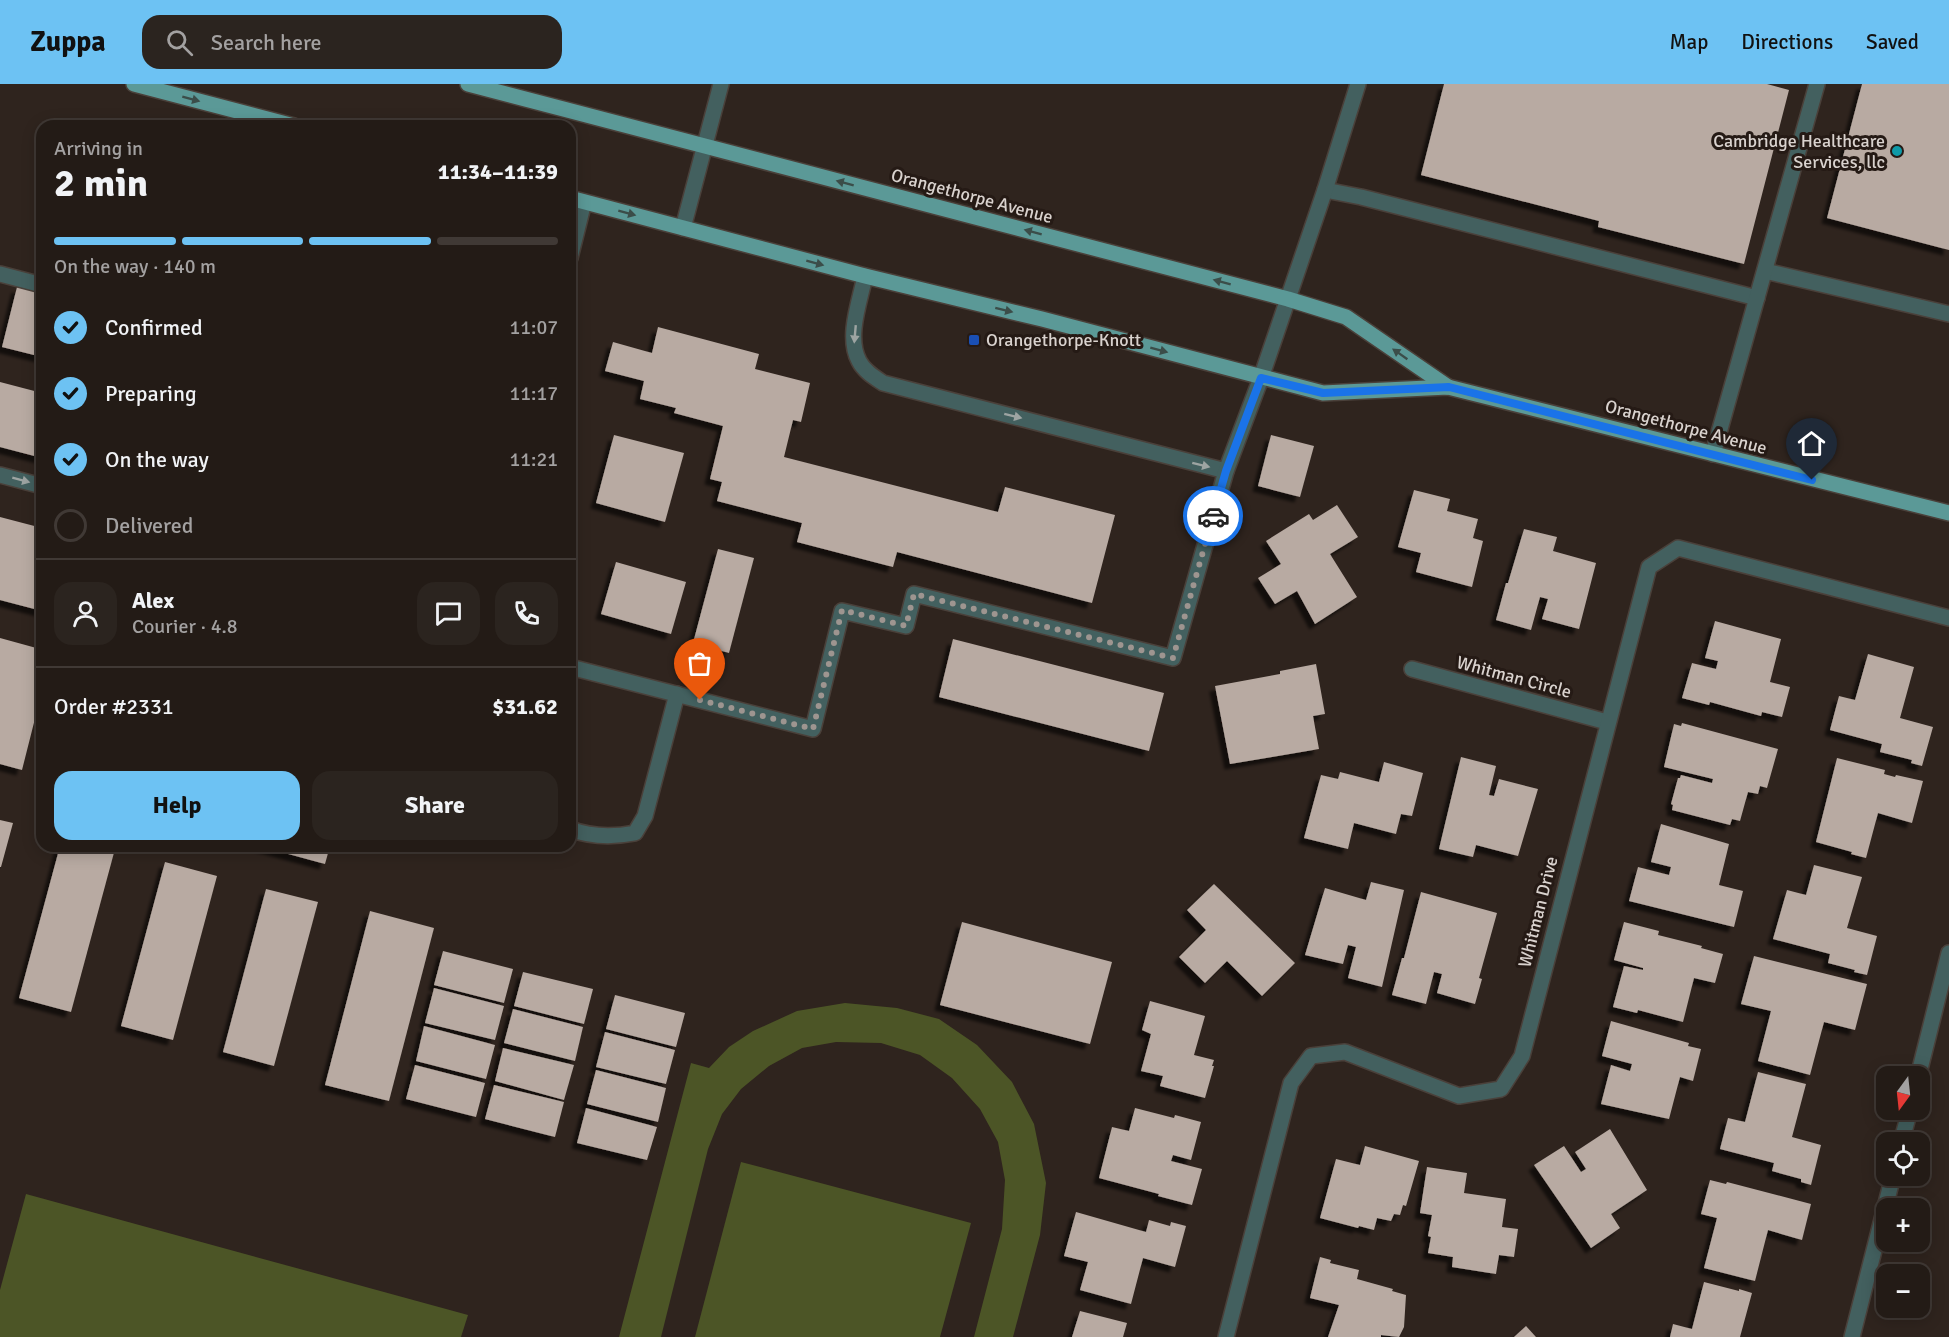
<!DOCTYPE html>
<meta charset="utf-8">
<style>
:root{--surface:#231b16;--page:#2b241f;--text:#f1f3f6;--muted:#a3a1a1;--line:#403935;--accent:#6dc2f3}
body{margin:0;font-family:Signika,sans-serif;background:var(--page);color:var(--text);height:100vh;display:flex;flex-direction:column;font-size:22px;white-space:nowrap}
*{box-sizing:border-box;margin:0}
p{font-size:20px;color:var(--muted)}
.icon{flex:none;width:33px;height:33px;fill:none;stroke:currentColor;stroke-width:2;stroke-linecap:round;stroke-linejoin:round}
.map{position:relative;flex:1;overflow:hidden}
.panel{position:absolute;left:36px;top:36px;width:540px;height:732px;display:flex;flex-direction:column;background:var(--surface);border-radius:18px;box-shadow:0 3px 15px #0003,0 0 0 2px var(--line)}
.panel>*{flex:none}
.needle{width:39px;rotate:195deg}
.controls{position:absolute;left:1876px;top:982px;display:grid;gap:12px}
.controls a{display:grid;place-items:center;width:54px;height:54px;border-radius:12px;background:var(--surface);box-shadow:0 3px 15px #0003,0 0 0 2px var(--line);font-size:30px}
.pin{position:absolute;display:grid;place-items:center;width:51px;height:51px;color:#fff;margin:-62px -26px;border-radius:50% 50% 50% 0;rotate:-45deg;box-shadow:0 0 6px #0007}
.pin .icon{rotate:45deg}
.courier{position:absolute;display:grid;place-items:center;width:60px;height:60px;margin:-30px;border:4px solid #1a73e8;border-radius:50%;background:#fff;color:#222;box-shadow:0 2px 8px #0007}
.head em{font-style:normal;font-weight:800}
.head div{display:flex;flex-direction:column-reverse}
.head{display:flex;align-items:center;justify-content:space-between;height:102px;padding:0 18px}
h1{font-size:39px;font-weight:800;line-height:45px}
.bar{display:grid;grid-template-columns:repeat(4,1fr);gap:9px 6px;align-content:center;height:72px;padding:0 18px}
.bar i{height:8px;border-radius:4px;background:var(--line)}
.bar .active{background:var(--accent)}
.bar p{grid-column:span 4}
.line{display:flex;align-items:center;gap:15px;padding:0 18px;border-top:2px solid var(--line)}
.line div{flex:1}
.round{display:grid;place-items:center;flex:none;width:63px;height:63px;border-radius:18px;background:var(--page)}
ol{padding:0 18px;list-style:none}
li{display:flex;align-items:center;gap:18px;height:66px}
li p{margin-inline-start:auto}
li .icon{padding:6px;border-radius:50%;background:var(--accent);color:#111;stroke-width:4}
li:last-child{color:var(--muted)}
li i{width:33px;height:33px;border:3px solid var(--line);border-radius:50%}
.button{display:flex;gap:12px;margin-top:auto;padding:12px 18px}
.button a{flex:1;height:69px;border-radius:18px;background:var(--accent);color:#111;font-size:24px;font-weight:800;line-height:69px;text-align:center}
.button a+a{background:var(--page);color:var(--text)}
header{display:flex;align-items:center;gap:36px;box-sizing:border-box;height:84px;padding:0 30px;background:var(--accent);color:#111}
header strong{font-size:28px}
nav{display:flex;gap:33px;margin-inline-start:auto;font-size:21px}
.search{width:420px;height:54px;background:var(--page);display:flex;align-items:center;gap:15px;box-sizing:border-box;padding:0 21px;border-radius:18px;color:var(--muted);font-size:22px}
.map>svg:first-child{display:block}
.pitch{fill:#4c5526}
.building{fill:#b8aaa2;filter:url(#shadow)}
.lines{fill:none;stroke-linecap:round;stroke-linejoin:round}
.minor-casing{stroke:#4a403a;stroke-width:18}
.major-casing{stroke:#4a403a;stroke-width:18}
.minor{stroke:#43605f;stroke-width:15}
.major{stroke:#5b9997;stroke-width:15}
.oneway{fill:#3b4d49}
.oneway2{fill:#9da4a2}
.done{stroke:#9e9590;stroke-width:6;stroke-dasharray:0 10.8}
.route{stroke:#1a73e8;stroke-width:8}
.culture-dot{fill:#0f9aa8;stroke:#251a15;stroke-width:2}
.transit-dot{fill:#1a4fb4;stroke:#251a15;stroke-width:2}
.labels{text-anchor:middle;stroke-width:6;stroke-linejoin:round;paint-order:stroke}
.poi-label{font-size:18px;fill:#d9d2ce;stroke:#251a15;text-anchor:end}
.street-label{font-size:18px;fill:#d9d2ce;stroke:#251a15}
</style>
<header>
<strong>Zuppa</strong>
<div class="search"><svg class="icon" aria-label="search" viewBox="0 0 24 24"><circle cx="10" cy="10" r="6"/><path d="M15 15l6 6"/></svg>Search here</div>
<nav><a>Map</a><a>Directions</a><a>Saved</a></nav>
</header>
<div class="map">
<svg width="1949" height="1253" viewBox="0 0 1949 1253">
<defs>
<filter id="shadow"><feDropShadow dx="-5.5" dy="5.5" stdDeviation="1.5" flood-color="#0009"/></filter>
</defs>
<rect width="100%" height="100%" fill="#2f241e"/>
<g class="pitch">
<polygon points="845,919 897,924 939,935 977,961 1012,998 1034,1040 1046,1099 1040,1151 1013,1253 974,1253 1002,1145 1005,1096 998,1058 980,1025 952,994 920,971 881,959 836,958 802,964 769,982 741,1005 722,1030 708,1065 661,1253 619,1253 691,979 709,984 729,963 753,947 797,927"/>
<polygon points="741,1078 971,1139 940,1253 695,1253"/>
<polygon points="26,1110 468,1231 461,1253 0,1253 0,1206"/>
</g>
<g class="building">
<polygon points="1444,0 1767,0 1789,6 1744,180 1598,143 1599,137 1421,91"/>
<polygon points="1862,0 1949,0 1949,166 1827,134"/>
<polygon points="17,203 42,209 42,273 2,263"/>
<polygon points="658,243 759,270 755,285 810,299 801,338 793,336 784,373 998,428 1005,403 1115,431 1092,519 897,468 893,483 797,458 802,439 717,417 722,398 710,395 723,342 674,329 676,324 640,315 644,297 605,287 613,258 652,269"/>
<polygon points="0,298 42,309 42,374 0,363"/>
<polygon points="614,351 684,369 665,438 596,419"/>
<polygon points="1271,351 1314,362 1300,413 1258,402"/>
<polygon points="1414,406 1450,415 1447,427 1478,435 1473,454 1483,457 1472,503 1416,488 1421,469 1398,463"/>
<polygon points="1337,421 1358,453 1330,470 1357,513 1315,540 1297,507 1275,520 1258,494 1281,480 1266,457 1309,430 1313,436"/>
<polygon points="0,433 42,444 42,527 0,516"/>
<polygon points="1524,445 1557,453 1553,467 1596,479 1579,545 1542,535 1548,515 1540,513 1531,546 1496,536 1506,499 1508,499"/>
<polygon points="718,465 754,474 729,569 693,559"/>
<polygon points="616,478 686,498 671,550 601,530"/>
<polygon points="1715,537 1781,555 1770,598 1790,603 1782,633 1762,628 1761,632 1710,618 1709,621 1682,614 1692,579 1716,585 1718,577 1705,574"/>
<polygon points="0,554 40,565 36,579 42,581 42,607 22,686 0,680"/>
<polygon points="953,555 1164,609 1149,667 939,613"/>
<polygon points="1868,570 1914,583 1900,634 1933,643 1922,682 1911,679 1912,676 1880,668 1882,660 1830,646 1839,612 1855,616"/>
<polygon points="1316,580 1325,630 1313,632 1319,665 1230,680 1215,602 1280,590 1280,587"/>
<polygon points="1682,639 1778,665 1767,704 1760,702 1758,710 1748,708 1740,737 1732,735 1730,741 1672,726 1673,721 1671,720 1678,694 1680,694 1681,691 1712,699 1713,695 1664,683 1674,640 1681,642"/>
<polygon points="1461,673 1496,682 1489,711 1494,712 1499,695 1538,705 1518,772 1476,761 1473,773 1439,765"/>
<polygon points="1837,674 1885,686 1884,690 1895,693 1896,691 1923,697 1912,739 1878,729 1866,774 1851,770 1852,768 1816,758"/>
<polygon points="1384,678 1423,689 1412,732 1401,730 1396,750 1354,739 1348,765 1304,754 1321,691 1338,695 1340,688 1379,698"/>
<polygon points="0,736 13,739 1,783 0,783"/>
<polygon points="1661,740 1729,760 1719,801 1743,807 1734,843 1629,817 1638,783 1669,791 1671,783 1651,778"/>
<polygon points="60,762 104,762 115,765 71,928 19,914"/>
<polygon points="259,762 330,762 325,780"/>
<polygon points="165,778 217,792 173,956 121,942"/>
<polygon points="1814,781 1862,793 1847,844 1877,852 1867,891 1854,888 1855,886 1828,879 1830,870 1773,855 1787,806 1806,811"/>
<polygon points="1371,798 1404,806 1382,903 1348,894 1356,863 1348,861 1343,880 1305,871 1325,804 1366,816"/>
<polygon points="1214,800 1295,879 1262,912 1227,877 1205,899 1179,873 1206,846 1187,826"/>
<polygon points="266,805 318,818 274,982 223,968"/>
<polygon points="1421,808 1497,829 1479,894 1482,895 1475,920 1437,909 1442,890 1434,888 1426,920 1392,911 1402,874 1404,874"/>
<polygon points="370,827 434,844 389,1017 325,1001"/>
<polygon points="962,838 1112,878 1090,960 940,921"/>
<polygon points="1624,838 1659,847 1658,851 1702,862 1701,864 1723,870 1715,899 1694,894 1683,938 1638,926 1637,929 1613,923 1624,882 1643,886 1643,884 1614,876"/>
<polygon points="443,867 513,885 504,919 434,901"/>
<polygon points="1754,872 1867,900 1855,946 1824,938 1810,991 1758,977 1771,927 1741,920"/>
<polygon points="523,888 593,905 584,940 514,922"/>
<polygon points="434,904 504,922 495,956 425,939"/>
<polygon points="615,911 685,929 676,963 606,945"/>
<polygon points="1150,917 1205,932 1194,971 1214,976 1212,982 1214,982 1205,1014 1160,1002 1163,992 1141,987 1151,950 1142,946"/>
<polygon points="513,925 583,943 575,977 504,959"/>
<polygon points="1611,937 1689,959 1688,962 1701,965 1693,997 1680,993 1669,1035 1601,1020 1611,981 1630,987 1632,980 1602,972"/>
<polygon points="424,942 495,961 486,995 416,977"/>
<polygon points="605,948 675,966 666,1000 596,983"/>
<polygon points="503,964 574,981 564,1016 495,997"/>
<polygon points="415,981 485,999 476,1033 406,1015"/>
<polygon points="596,986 666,1004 658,1038 587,1020"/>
<polygon points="1758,988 1806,1000 1792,1053 1821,1061 1811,1101 1801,1098 1801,1095 1772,1087 1774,1079 1720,1065 1728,1034 1745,1038"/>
<polygon points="494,1001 564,1018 555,1053 485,1035"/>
<polygon points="586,1024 657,1043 647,1076 577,1059"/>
<polygon points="1135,1024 1174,1034 1175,1031 1201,1038 1191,1076 1173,1071 1171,1077 1202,1085 1192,1121 1158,1112 1159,1110 1099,1094 1112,1043 1129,1047"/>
<polygon points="1610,1045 1647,1106 1611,1130 1620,1144 1591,1164 1534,1081 1564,1062 1581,1088 1586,1085 1575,1068"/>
<polygon points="1365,1062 1419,1077 1406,1122 1403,1121 1400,1131 1394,1130 1391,1137 1377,1134 1374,1146 1359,1142 1358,1144 1320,1134 1336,1075 1360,1081"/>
<polygon points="1427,1083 1467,1089 1464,1109 1506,1115 1502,1143 1518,1145 1514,1173 1499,1171 1496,1190 1452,1183 1453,1173 1428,1169 1431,1153 1428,1152 1432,1131 1420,1129"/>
<polygon points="1710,1096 1726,1100 1727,1098 1811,1120 1802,1156 1768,1146 1755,1197 1704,1184 1717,1134 1701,1130"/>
<polygon points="1076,1128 1146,1148 1149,1136 1170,1142 1171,1138 1186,1142 1175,1183 1143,1174 1131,1220 1080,1206 1088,1178 1064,1172"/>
<polygon points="1320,1173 1331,1176 1330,1179 1359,1186 1357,1195 1393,1205 1392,1207 1406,1211 1404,1243 1399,1253 1381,1251 1381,1253 1328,1253 1339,1221 1310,1214"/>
<polygon points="1704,1198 1739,1207 1739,1205 1752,1209 1740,1253 1670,1253 1673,1240 1692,1245"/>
<polygon points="1080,1227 1127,1239 1123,1253 1072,1253"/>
<polygon points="1526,1242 1536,1253 1514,1253"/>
</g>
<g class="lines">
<g class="minor-casing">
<g id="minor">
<polyline points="1325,106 1361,113 1757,214"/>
<polyline points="683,144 721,0"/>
<polyline points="570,174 584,118"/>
<polyline points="1765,187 1949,230"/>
<polyline points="0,190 42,201"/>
<path d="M865 192C860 217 846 253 859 277 864 287 874 293 883 299L1226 387"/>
<polyline points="1713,370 1817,0"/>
<polyline points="0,391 42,402"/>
<polyline points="570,583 813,645 842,527 906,542 914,510 1173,574 1226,387 1261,294 1325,106 1358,0"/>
<polyline points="1412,585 1607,638"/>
<path d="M570 745C591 753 614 753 635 749L645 732 677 610"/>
<polyline points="1918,993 1949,869"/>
<polyline points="1901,1059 1910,1026"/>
<polyline points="1226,1253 1291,999 1311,972 1345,968 1459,1012 1501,1005 1522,972 1649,483 1678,464 1949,534"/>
<polyline points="1852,1253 1893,1092"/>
</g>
</g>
<g class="major-casing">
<g id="major">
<polyline points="134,0 294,42"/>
<polyline points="468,0 1288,215 1346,233 1448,303"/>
<polyline points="570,114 865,192 1042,235 1323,309 1448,303 1949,429"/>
</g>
</g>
<use href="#minor" class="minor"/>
<use href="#major" class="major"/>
</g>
<defs><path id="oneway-solid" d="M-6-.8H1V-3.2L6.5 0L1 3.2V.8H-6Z" transform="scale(1.5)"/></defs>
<g class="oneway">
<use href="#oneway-solid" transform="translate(191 15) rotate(15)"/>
<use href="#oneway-solid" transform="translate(845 99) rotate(-165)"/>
<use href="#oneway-solid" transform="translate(627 129) rotate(15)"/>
<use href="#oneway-solid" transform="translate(1033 148) rotate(-165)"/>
<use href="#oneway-solid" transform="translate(815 179) rotate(15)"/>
<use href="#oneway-solid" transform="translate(1222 198) rotate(-165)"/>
<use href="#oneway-solid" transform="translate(1004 226) rotate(14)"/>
<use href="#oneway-solid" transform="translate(1159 266) rotate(15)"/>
<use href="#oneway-solid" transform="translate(1400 270) rotate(-145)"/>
</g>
<g class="oneway2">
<use href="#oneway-solid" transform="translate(855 250) rotate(95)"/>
<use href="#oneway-solid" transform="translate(1013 332) rotate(14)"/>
<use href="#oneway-solid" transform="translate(1201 381) rotate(14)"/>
<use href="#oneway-solid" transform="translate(21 396) rotate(15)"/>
</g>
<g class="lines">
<polyline class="done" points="700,616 813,645 842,526 906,542 914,510 1173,574 1213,432"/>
<polyline class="route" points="1213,432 1226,387 1261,294 1323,309 1449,303 1812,396"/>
</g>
<circle class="culture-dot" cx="1897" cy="67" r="6"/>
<rect class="transit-dot" x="968" y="250" width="12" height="12" rx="3"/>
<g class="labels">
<g class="poi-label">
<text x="1885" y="63">Cambridge Healthcare<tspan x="1885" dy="21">Services, llc</tspan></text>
<text x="986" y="262" text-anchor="start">Orangethorpe-Knott</text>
</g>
<g class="street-label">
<text transform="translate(972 112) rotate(15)" y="6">Orangethorpe Avenue</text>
<text transform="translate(1686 343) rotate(15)" y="6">Orangethorpe Avenue</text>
<text transform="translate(1514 593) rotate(15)" y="6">Whitman Circle</text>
<text transform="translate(1538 828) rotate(-76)" y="6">Whitman Drive</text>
</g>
</g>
</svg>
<div class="controls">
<a><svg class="needle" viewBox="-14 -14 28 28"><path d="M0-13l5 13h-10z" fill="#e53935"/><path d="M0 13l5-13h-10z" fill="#a3a1a1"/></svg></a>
<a><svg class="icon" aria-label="locate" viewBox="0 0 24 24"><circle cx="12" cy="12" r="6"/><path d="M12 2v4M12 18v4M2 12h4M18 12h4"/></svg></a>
<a>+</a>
<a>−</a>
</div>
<div class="pin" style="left:700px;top:616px;background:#ea580c"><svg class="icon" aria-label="bag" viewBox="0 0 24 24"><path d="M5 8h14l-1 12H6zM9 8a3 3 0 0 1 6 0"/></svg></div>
<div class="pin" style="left:1812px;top:396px;background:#1f2937"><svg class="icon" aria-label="home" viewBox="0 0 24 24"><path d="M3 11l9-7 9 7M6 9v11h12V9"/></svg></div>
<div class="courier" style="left:1213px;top:432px"><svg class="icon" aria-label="car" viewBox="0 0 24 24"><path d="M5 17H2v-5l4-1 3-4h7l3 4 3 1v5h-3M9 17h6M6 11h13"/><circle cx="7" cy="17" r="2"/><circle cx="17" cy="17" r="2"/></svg></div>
<section class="panel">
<div class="head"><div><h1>2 min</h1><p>Arriving in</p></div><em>11:34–11:39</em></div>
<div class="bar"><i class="active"></i><i class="active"></i><i class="active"></i><i></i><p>On the way · 140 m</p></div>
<ol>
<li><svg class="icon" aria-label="check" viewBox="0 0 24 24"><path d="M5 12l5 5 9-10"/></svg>Confirmed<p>11:07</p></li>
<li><svg class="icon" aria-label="check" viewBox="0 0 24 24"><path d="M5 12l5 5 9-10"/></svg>Preparing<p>11:17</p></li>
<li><svg class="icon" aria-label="check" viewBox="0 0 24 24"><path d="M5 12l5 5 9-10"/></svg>On the way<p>11:21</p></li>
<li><i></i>Delivered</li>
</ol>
<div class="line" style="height:108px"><a class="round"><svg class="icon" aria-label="person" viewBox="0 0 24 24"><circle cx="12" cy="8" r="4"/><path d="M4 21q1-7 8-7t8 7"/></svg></a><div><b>Alex</b><p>Courier · 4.8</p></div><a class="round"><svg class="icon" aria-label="chat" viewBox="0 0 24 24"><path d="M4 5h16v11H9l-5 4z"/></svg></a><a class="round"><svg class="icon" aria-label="phone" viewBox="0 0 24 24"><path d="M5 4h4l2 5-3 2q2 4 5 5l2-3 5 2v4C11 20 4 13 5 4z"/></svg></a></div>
<div class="line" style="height:78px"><div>Order #2331</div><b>$31.62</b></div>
<div class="button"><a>Help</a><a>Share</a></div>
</section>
</div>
